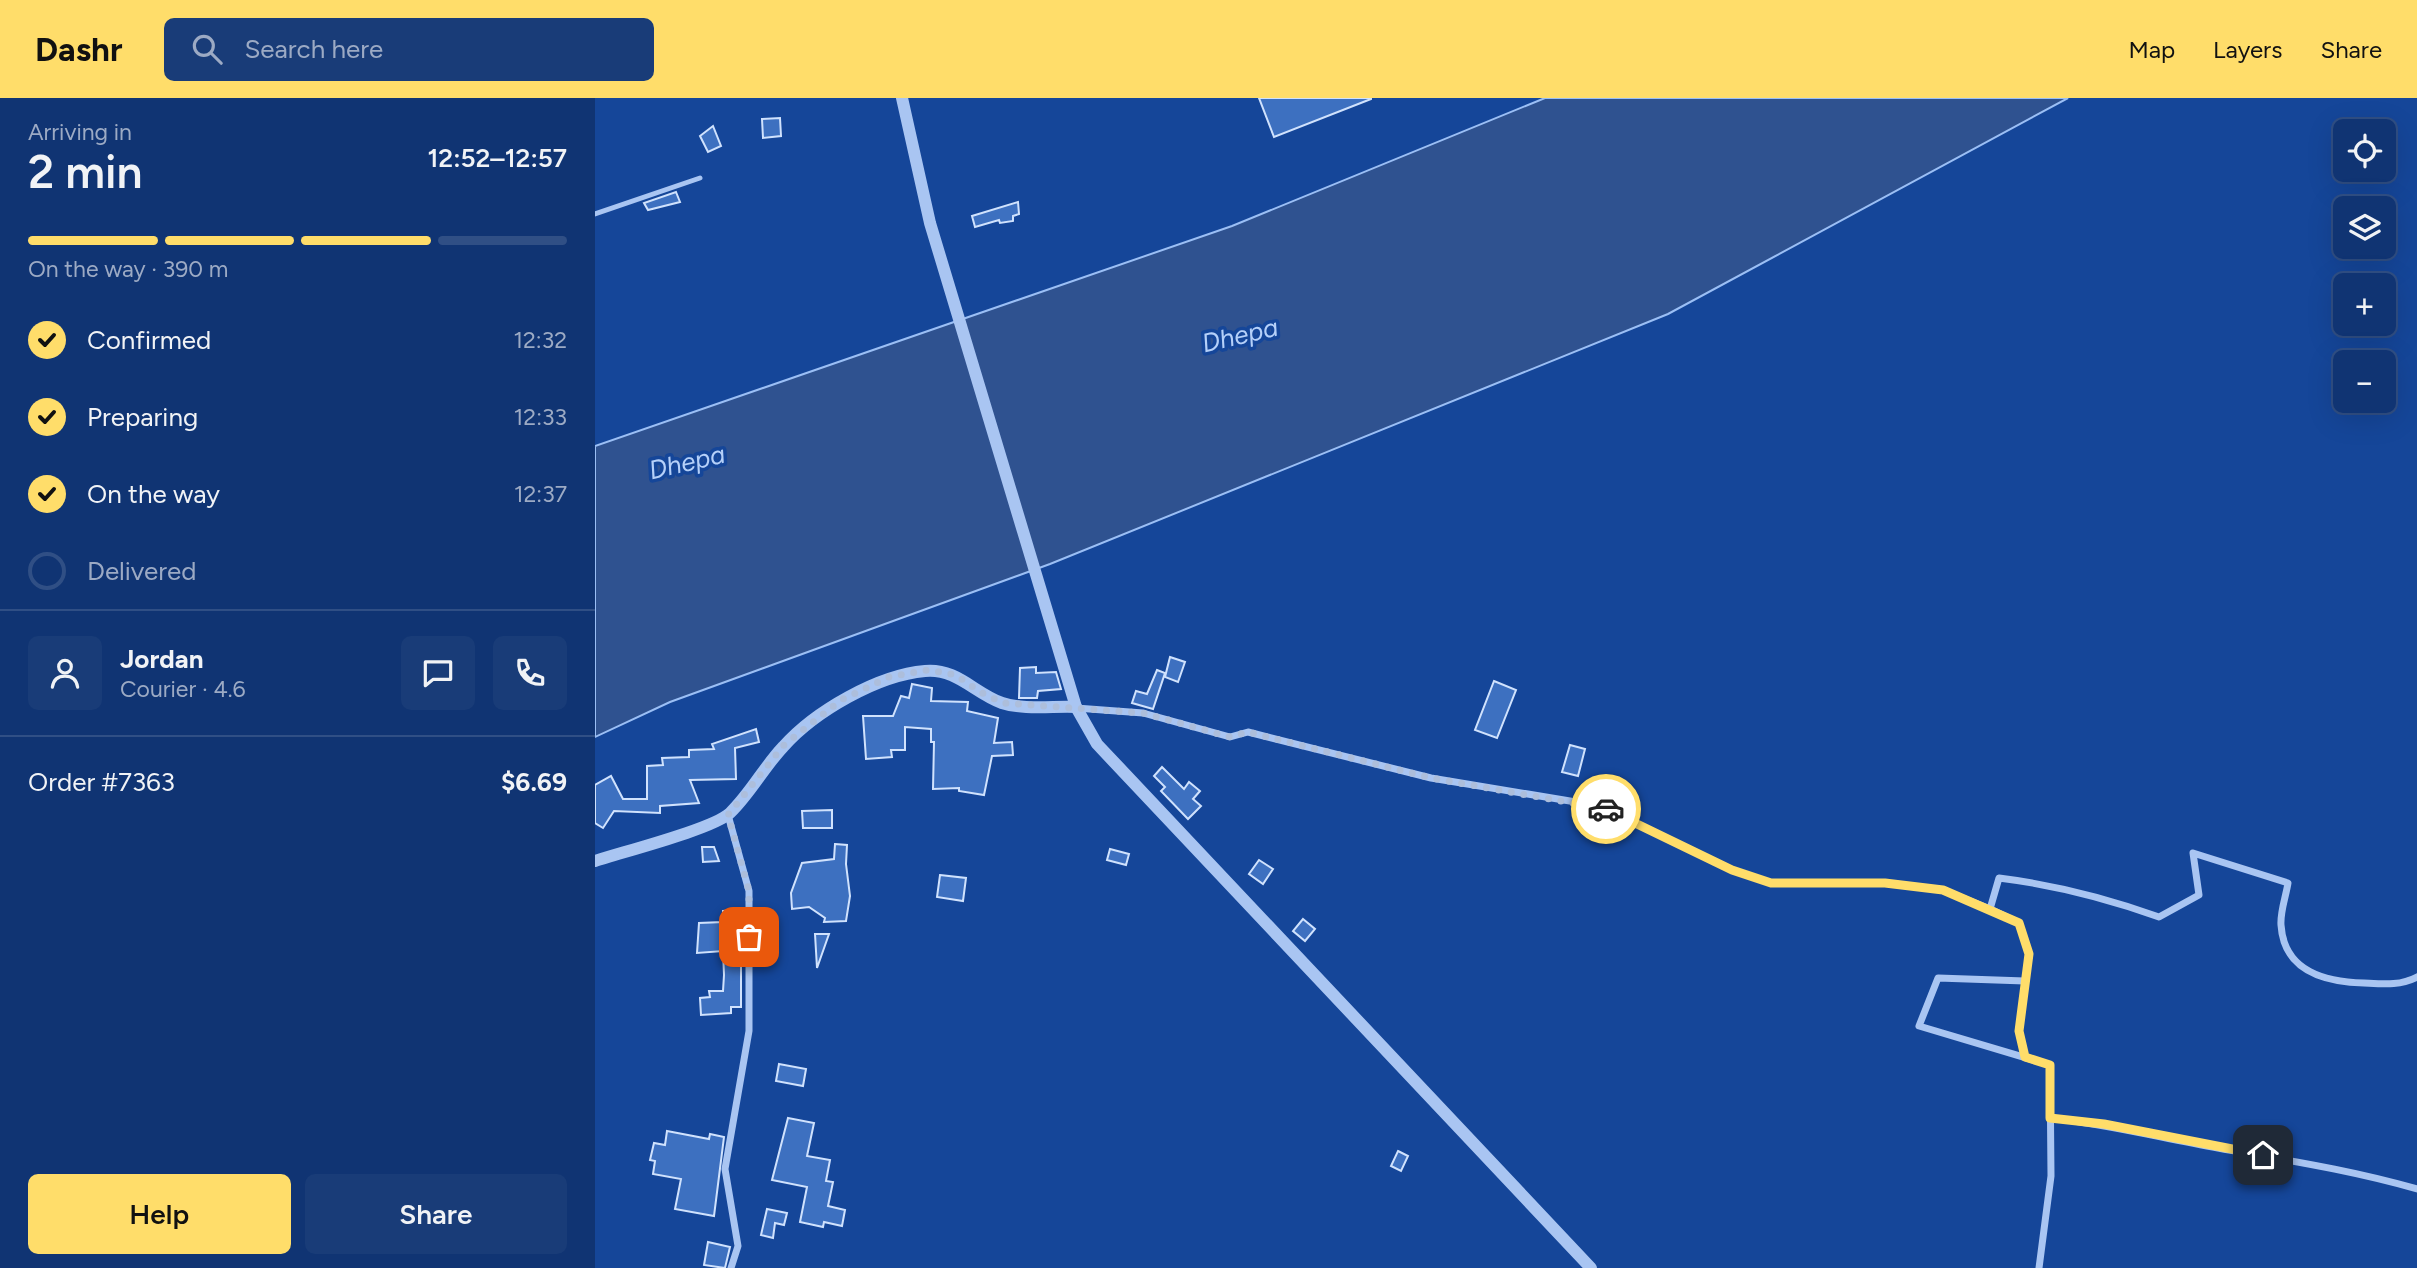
<!DOCTYPE html>
<meta charset="utf-8">
<style>
:root{--surface:#103473;--page:#193c78;--text:#f1f3f6;--muted:#9caac4;--line:#304f85;--accent:#ffdd6a}
body{margin:0;font-family:Figtree,sans-serif;background:var(--page);color:var(--text);height:100vh;display:flex;flex-direction:column;font-size:26px;white-space:nowrap}
*{box-sizing:border-box;margin:0}
p{font-size:23px;color:var(--muted)}
.icon{flex:none;width:38px;height:38px;fill:none;stroke:currentColor;stroke-width:2;stroke-linecap:round;stroke-linejoin:round}
.map{position:relative;flex:1;overflow:hidden}
.side{display:flex;flex-direction:column;background:var(--surface);width:595px}
.side>*{flex:none}
.buttons{position:absolute;left:1738px;top:21px;display:grid;gap:14px}
.buttons a{display:grid;place-items:center;width:63px;height:63px;border-radius:10px;background:var(--surface);box-shadow:0 7px 28px #0002,0 0 0 2px var(--line);font-size:35px}
.pin{position:absolute;display:grid;place-items:center;width:60px;height:60px;color:#fff;margin:-30px;border-radius:14px;box-shadow:0 4px 10px #0006}
.courier{position:absolute;display:grid;place-items:center;width:70px;height:70px;margin:-35px;border:5px solid #ffdd6a;border-radius:50%;background:#fff;color:#222;box-shadow:0 2px 9px #0007}
.overview em{font-style:normal;font-weight:600}
.overview div{display:flex;flex-direction:column-reverse}
.overview{display:flex;align-items:center;justify-content:space-between;height:119px;padding:0 28px}
h1{font-size:46px;font-weight:600;line-height:52px}
.bar{display:grid;grid-template-columns:repeat(4,1fr);gap:10px 7px;align-content:center;height:84px;padding:0 28px}
.bar i{height:9px;border-radius:5px;background:var(--line)}
.bar .active{background:var(--accent)}
.bar p{grid-column:span 4}
.line{display:flex;align-items:center;gap:18px;padding:0 28px;border-top:2px solid var(--line)}
.line div{flex:1}
.round{display:grid;place-items:center;flex:none;width:74px;height:74px;border-radius:10px;background:var(--page)}
ol{padding:0 28px;list-style:none}
li{display:flex;align-items:center;gap:21px;height:77px}
li p{margin-inline-start:auto}
li .icon{padding:7px;border-radius:50%;background:var(--accent);color:#111;stroke-width:4}
li:last-child{color:var(--muted)}
li i{width:38px;height:38px;border:4px solid var(--line);border-radius:50%}
.primary-button{display:flex;gap:14px;margin-top:auto;padding:14px 28px}
.primary-button a{flex:1;height:80px;border-radius:10px;background:var(--accent);color:#111;font-size:28px;font-weight:600;line-height:80px;text-align:center}
.primary-button a+a{background:var(--page);color:var(--text)}
header{display:flex;align-items:center;gap:42px;box-sizing:border-box;height:98px;padding:0 35px;background:var(--accent);color:#111}
header strong{font-size:33px}
nav{display:flex;gap:38px;margin-inline-start:auto;font-size:24px}
.search{width:490px;height:63px;background:var(--page);display:flex;align-items:center;gap:18px;box-sizing:border-box;padding:0 24px;border-radius:10px;color:var(--muted);font-size:26px}
main{display:flex;flex:1;min-height:0}
.map>svg:first-child{display:block}
.water{fill:#2f5290;stroke:#9bbff5;stroke-width:2}
.building{fill:#3d70c0;stroke:#d0e2fd;stroke-width:2}
.lines{fill:none;stroke-linecap:round;stroke-linejoin:round}
.service{stroke:#a9c5f2;stroke-width:5}
.minor{stroke:#a9c5f2;stroke-width:7}
.tertiary{stroke:#a9c5f2;stroke-width:12}
.done{stroke:#adbedb;stroke-width:7;stroke-dasharray:0 12.6}
.route{stroke:#ffdd6a;stroke-width:9}
.labels{text-anchor:middle;stroke-width:7;stroke-linejoin:round;paint-order:stroke}
.water-label{font-size:26px;font-style:italic;fill:#b5d0f9;stroke:#154699}
</style>
<header>
<strong>Dashr</strong>
<div class="search"><svg class="icon" aria-label="search" viewBox="0 0 24 24"><circle cx="10" cy="10" r="6"/><path d="M15 15l6 6"/></svg>Search here</div>
<nav><a>Map</a><a>Layers</a><a>Share</a></nav>
</header>
<main>
<section class="side">
<div class="overview"><div><h1>2 min</h1><p>Arriving in</p></div><em>12:52–12:57</em></div>
<div class="bar"><i class="active"></i><i class="active"></i><i class="active"></i><i></i><p>On the way · 390 m</p></div>
<ol>
<li><svg class="icon" aria-label="check" viewBox="0 0 24 24"><path d="M5 12l5 5 9-10"/></svg>Confirmed<p>12:32</p></li>
<li><svg class="icon" aria-label="check" viewBox="0 0 24 24"><path d="M5 12l5 5 9-10"/></svg>Preparing<p>12:33</p></li>
<li><svg class="icon" aria-label="check" viewBox="0 0 24 24"><path d="M5 12l5 5 9-10"/></svg>On the way<p>12:37</p></li>
<li><i></i>Delivered</li>
</ol>
<div class="line" style="height:126px"><a class="round"><svg class="icon" aria-label="person" viewBox="0 0 24 24"><circle cx="12" cy="8" r="4"/><path d="M4 21q1-7 8-7t8 7"/></svg></a><div><b>Jordan</b><p>Courier · 4.6</p></div><a class="round"><svg class="icon" aria-label="chat" viewBox="0 0 24 24"><path d="M4 5h16v11H9l-5 4z"/></svg></a><a class="round"><svg class="icon" aria-label="phone" viewBox="0 0 24 24"><path d="M5 4h4l2 5-3 2q2 4 5 5l2-3 5 2v4C11 20 4 13 5 4z"/></svg></a></div>
<div class="line" style="height:91px"><div>Order #7363</div><b>$6.69</b></div>
<div class="primary-button"><a>Help</a><a>Share</a></div>
</section>
<div class="map">
<svg width="1822" height="1170" viewBox="0 0 1822 1170">
<rect width="100%" height="100%" fill="#154699"/>
<polygon class="water" points="950,0 1473,0 1073,216 455,466 75,604 0,639 0,348 637,128"/>
<g class="building">
<polygon points="664,0 776,0 776,1 679,39"/>
<polygon points="185,20 186,38 168,40 167,21"/>
<polygon points="118,28 126,48 113,54 105,38"/>
<polygon points="81,94 85,104 53,112 49,105"/>
<polygon points="423,104 424,116 418,118 418,123 405,125 404,122 380,129 377,118"/>
<polygon points="575,559 590,564 583,584 570,579"/>
<polygon points="441,569 441,575 461,574 466,591 443,593 442,600 424,600 425,570"/>
<polygon points="562,572 570,575 558,611 537,605 541,593 552,596"/>
<polygon points="899,583 921,592 902,640 880,632"/>
<polygon points="317,586 337,590 336,603 373,604 372,613 403,620 399,645 417,644 418,657 397,658 389,697 364,693 364,690 338,691 339,644 336,644 336,631 310,629 310,652 296,652 297,659 271,661 268,618 298,618 306,598 314,600"/>
<polygon points="161,631 164,644 140,650 141,681 95,682 104,705 65,708 65,715 19,713 8,730 0,725 0,687 16,678 28,701 52,701 52,668 68,667 67,660 94,659 94,652 119,651 117,646"/>
<polygon points="975,647 990,651 983,678 967,674"/>
<polygon points="567,669 589,691 594,684 605,693 598,701 606,708 593,721 566,693 570,689 559,678"/>
<polygon points="237,712 237,730 208,730 207,713"/>
<polygon points="240,746 252,747 251,766 255,798 251,823 229,824 230,820 214,809 197,811 196,795 207,765 239,761"/>
<polygon points="107,749 119,749 124,763 108,764"/>
<polygon points="515,751 534,756 531,767 512,762"/>
<polygon points="664,762 678,771 668,786 654,776"/>
<polygon points="345,777 371,780 368,803 342,799"/>
<polygon points="146,812 146,909 136,909 136,915 106,917 105,900 115,899 114,893 128,893 129,877 128,853 102,855 104,825 128,824 128,813"/>
<polygon points="160,814 177,814 179,847 160,848"/>
<polygon points="708,821 720,831 710,843 698,833"/>
<polygon points="220,836 234,836 222,870"/>
<polygon points="184,966 211,971 208,988 181,983"/>
<polygon points="193,1020 219,1025 212,1058 235,1062 231,1083 238,1084 233,1108 250,1112 247,1128 229,1124 228,1129 205,1124 212,1089 177,1082"/>
<polygon points="72,1033 114,1041 115,1036 129,1039 119,1118 80,1111 86,1081 58,1076 60,1063 55,1062 59,1045 70,1047"/>
<polygon points="803,1053 813,1058 806,1073 796,1068"/>
<polygon points="172,1111 192,1115 189,1127 180,1125 178,1140 166,1137"/>
<polygon points="113,1144 135,1149 130,1170 109,1167"/>
</g>
<g class="lines">
<polyline class="service" points="0,116 105,80"/>
<g class="minor">
<polyline points="481,610 548,615 635,639 653,634 836,680 1005,708 1137,772 1176,785 1290,785 1348,792 1395,811"/>
<polyline points="133,717 154,793 154,933 130,1071 143,1148 136,1170"/>
<polyline points="1430,883 1343,880 1324,928 1455,967 1456,1078 1444,1170"/>
<path d="M1430 959 1424 933 1434 856 1424 825 1395 811 1404 780C1460 787 1511 800 1564 819L1604 797 1598 755 1693 785C1691 798 1685 814 1686 827 1689 874 1731 884 1769 885 1788 886 1805 888 1822 879"/>
<path d="M1455 1020C1512 1026 1566 1040 1623 1050 1690 1062 1756 1072 1822 1091"/>
</g>
<g class="tertiary">
<polyline points="307,0 335,125 481,609 502,646 996,1170"/>
<path d="M0 763C27 754 118 731 135 715 155 696 169 669 188 649 220 613 283 577 330 573 362 570 379 595 407 605 428 612 458 608 481 609"/>
</g>
</g>
<g class="lines">
<polyline class="done" points="154,839 154,793 133,717 189,647 246,602 294,579 333,572 361,577 385,594 408,605 548,615 635,639 653,634 836,680 1011,711"/>
<polyline class="route" points="1011,711 1137,772 1176,785 1290,785 1348,792 1424,825 1434,856 1424,933 1430,959 1455,967 1455,1020 1509,1026 1668,1057"/>
</g>
<g class="labels">
<g class="water-label">
<text transform="translate(645 237) rotate(-13)" y="9">Dhepa</text>
<text transform="translate(92 364) rotate(-13)" y="9">Dhepa</text>
</g>
</g>
</svg>
<div class="buttons">
<a><svg class="icon" aria-label="locate" viewBox="0 0 24 24"><circle cx="12" cy="12" r="6"/><path d="M12 2v4M12 18v4M2 12h4M18 12h4"/></svg></a>
<a><svg class="icon" aria-label="layers" viewBox="0 0 24 24"><path d="M12 4l9 5-9 5-9-5zM3 14l9 5 9-5"/></svg></a>
<a>+</a>
<a>−</a>
</div>
<div class="pin" style="left:154px;top:839px;background:#ea580c"><svg class="icon" aria-label="bag" viewBox="0 0 24 24"><path d="M5 8h14l-1 12H6zM9 8a3 3 0 0 1 6 0"/></svg></div>
<div class="pin" style="left:1668px;top:1057px;background:#1f2937"><svg class="icon" aria-label="home" viewBox="0 0 24 24"><path d="M3 11l9-7 9 7M6 9v11h12V9"/></svg></div>
<div class="courier" style="left:1011px;top:711px"><svg class="icon" aria-label="car" viewBox="0 0 24 24"><path d="M5 17H2v-5l4-1 3-4h7l3 4 3 1v5h-3M9 17h6M6 11h13"/><circle cx="7" cy="17" r="2"/><circle cx="17" cy="17" r="2"/></svg></div>
</div>
</main>
